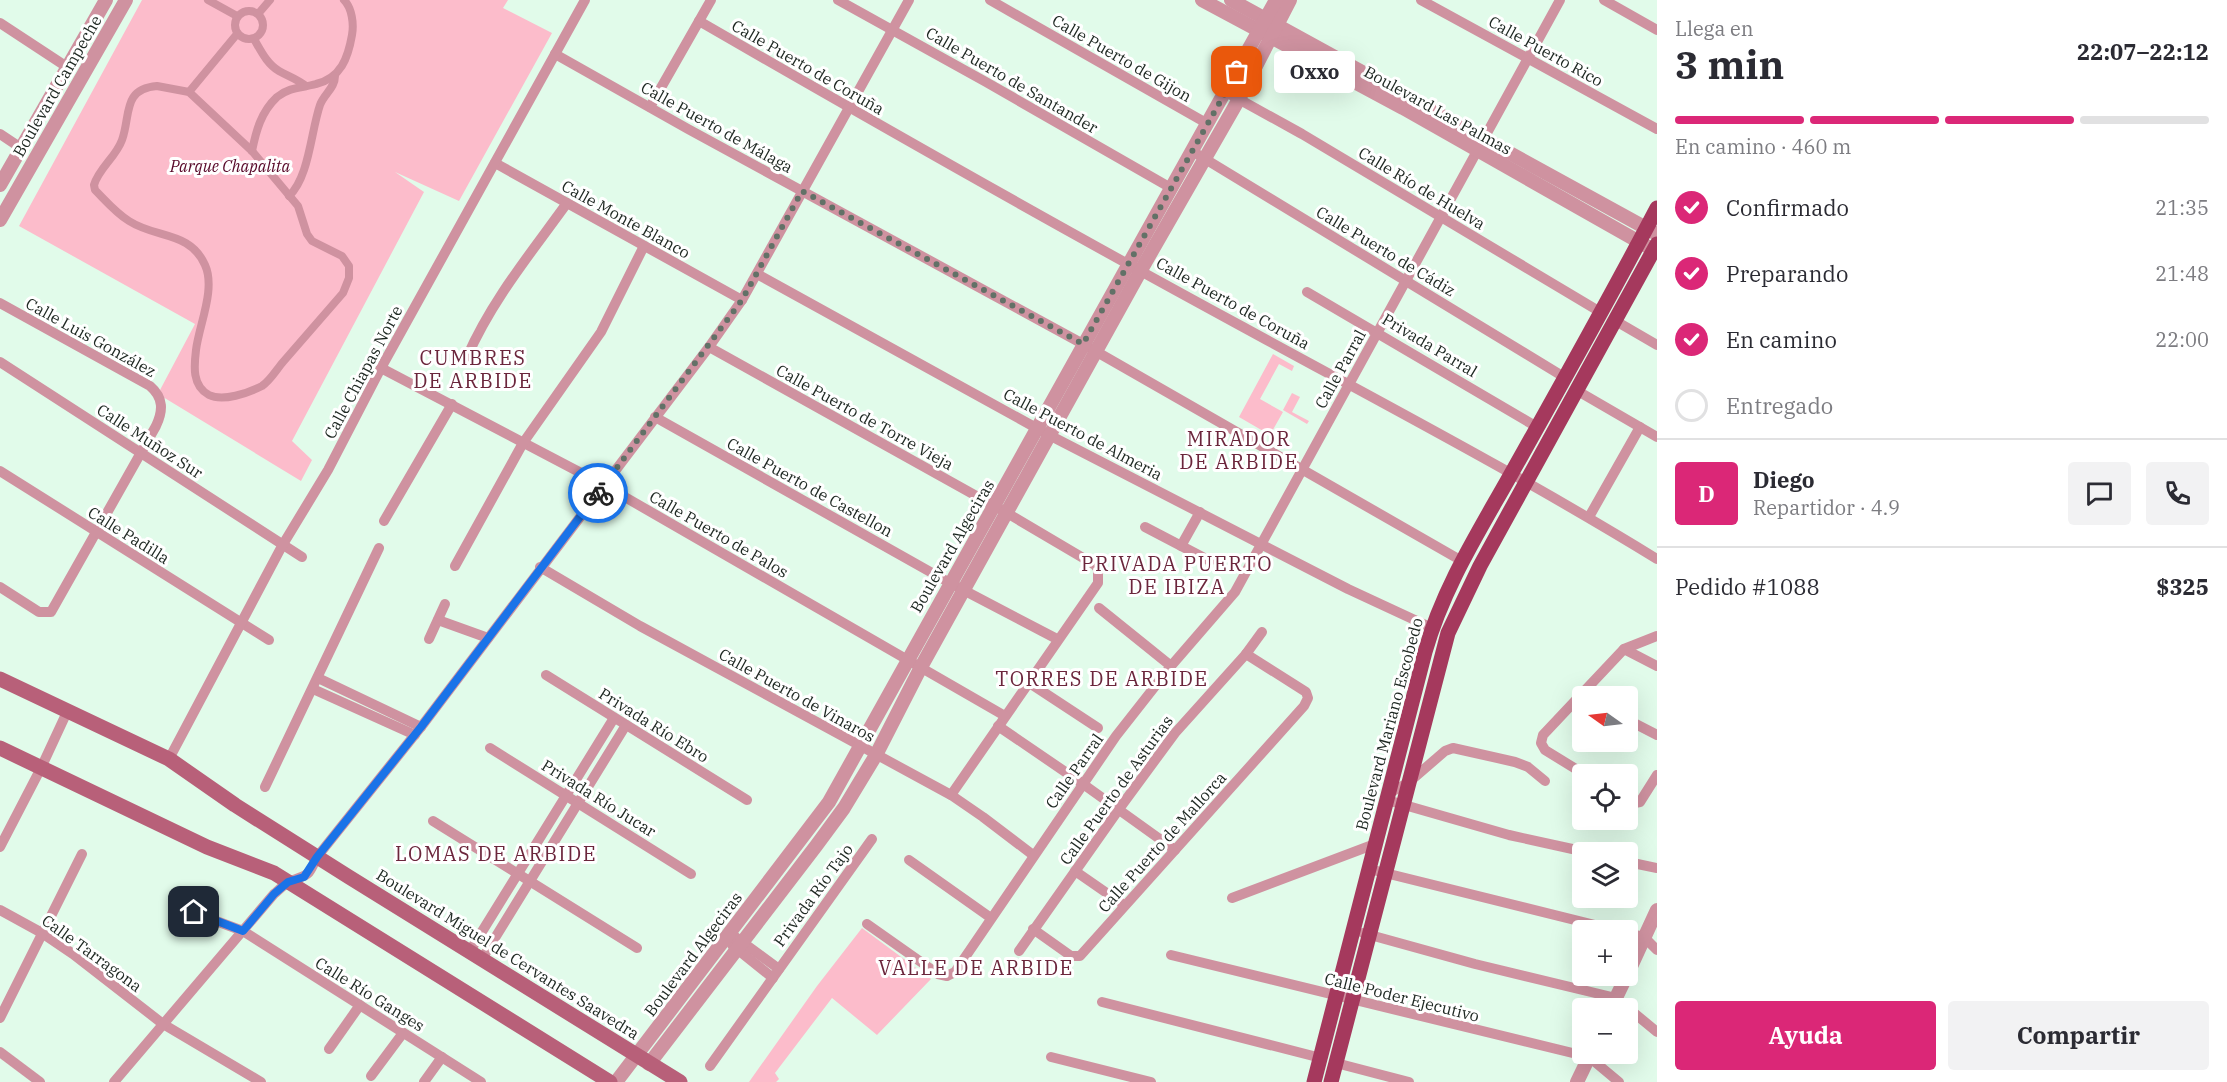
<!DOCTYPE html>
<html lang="es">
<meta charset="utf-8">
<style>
:root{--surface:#fff;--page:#f2f2f3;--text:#2b2b33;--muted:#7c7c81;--line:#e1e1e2;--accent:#db2777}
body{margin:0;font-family:"IBM Plex Serif",serif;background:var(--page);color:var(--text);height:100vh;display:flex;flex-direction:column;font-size:22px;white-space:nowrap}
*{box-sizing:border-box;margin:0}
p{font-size:20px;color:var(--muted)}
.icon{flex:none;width:33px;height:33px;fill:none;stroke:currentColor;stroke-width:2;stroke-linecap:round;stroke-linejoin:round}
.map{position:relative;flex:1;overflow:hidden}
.details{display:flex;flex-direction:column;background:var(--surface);width:570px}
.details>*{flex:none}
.needle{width:39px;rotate:284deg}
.fabs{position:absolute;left:1572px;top:686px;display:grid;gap:12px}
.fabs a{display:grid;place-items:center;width:66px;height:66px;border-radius:6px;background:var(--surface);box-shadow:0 6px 24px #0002;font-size:30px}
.pin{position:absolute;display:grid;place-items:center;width:51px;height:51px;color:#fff;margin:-26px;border-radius:12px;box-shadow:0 3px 9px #0006}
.courier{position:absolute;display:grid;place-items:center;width:60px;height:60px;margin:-30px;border:4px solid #1a73e8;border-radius:50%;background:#fff;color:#222;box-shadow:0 2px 8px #0007}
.bubble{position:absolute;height:42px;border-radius:6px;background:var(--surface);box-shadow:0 6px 24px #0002;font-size:20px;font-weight:700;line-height:42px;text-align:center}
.headline em{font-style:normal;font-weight:700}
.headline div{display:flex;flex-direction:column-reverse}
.headline{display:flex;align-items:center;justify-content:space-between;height:102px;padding:0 18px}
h1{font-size:39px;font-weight:700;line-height:45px}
.bar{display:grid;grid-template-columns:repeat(4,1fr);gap:9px 6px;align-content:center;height:72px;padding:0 18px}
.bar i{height:8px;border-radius:4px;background:var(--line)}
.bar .on{background:var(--accent)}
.bar p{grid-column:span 4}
.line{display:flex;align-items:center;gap:15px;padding:0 18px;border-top:2px solid var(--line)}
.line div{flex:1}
.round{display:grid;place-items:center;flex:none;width:63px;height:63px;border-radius:6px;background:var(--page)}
ol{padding:0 18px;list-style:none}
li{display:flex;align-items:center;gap:18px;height:66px}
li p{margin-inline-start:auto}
li .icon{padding:6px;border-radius:50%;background:var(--accent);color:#fff;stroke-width:4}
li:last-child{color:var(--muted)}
li i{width:33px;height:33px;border:3px solid var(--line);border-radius:50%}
.action{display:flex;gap:12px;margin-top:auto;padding:12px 18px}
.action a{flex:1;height:69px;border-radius:6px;background:var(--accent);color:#fff;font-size:24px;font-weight:700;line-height:69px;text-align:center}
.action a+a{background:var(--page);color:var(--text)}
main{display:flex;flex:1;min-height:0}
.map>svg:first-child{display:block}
.green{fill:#fcbccb}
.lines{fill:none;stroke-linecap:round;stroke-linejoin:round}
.pedestrian{stroke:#cf92a0;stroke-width:8}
.minor{stroke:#cf92a0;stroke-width:10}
.tertiary{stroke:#cf92a0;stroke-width:14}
.secondary{stroke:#b86079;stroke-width:15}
.primary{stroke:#a5395d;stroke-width:15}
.done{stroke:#627167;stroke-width:6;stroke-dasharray:0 10.8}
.route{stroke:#1a73e8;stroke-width:8}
.labels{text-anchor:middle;stroke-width:6;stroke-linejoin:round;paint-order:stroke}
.street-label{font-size:16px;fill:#1d2721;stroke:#fff}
.park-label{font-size:16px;font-style:italic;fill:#580829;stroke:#fff}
.quarter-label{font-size:20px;letter-spacing:1.5px;fill:#6b263c;stroke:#fff}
</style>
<main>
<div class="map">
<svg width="1657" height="1082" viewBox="0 0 1657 1082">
<rect width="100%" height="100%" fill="#e1fbea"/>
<g class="green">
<polygon points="142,0 508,0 503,8 552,33 459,201 395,172 424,192 292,441 312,460 301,481 163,397 160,390 195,324 19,226"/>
<polygon points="1273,354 1294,366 1292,371 1279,364 1260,399 1283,412 1270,435 1239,417"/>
<polygon points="1292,393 1300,397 1292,412 1309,421 1307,424 1283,410"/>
<polygon points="862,928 931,979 877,1035 832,998 775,1073 779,1079 776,1082 749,1082 817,986"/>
</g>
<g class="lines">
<g class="pedestrian">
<polyline points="208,0 237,16"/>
<circle cx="249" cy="25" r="14"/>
<polyline points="258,14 270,0"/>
<path d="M254 39C261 51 267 64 279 71 288 76 297 79 306 86"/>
<path d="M157 86 189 92 252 151 298 206 307 234 312 241 342 256 349 266V278L343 293C323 316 303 339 283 362 277 369 270 381 262 386 248 393 223 402 209 395 192 386 194 366 196 350 199 325 216 289 205 265 190 231 157 239 129 221 116 213 106 201 95 190L94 185C99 168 116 157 122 140 131 115 122 89 157 86Z"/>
<polyline points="189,92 237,34"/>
<path d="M252 151C256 131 261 112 277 97 289 87 302 88 316 84 341 78 348 58 352 35 354 24 352 8 344 0"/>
<path d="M289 196C309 178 311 131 320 105 324 94 335 88 335 76"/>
</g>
<g class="minor">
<polyline points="838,0 986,82 1171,188"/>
<polyline points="990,0 1208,124"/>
<polyline points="1421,0 1657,129"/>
<polyline points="1604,0 1657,30"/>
<path d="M699 21C879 125 1060 228 1243 327 1382 403 1522 476 1657 559"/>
<polyline points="0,23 67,67"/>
<polyline points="555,54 688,129 1083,344 1462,561"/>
<polyline points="1226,92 1302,134 1602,313"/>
<polyline points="650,107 711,0"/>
<polyline points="0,134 21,148"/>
<polyline points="1192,151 1564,377"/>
<polyline points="495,163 742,300"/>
<polyline points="757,274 1049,435 1348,589 1432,628"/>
<polyline points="1307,292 1537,427"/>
<path d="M0 303 150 386C164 398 163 411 156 426L51 612H39L0 587"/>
<polyline points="1614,320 1657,345"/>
<polyline points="709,347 1007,513 1095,565 1098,569 1098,583 951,795"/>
<path d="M467 357C492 300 531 253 567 203"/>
<polyline points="0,362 302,557"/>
<polyline points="381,368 604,485 1005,716"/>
<polyline points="1576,390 1657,437"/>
<polyline points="655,417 950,583 1057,639"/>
<polyline points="0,471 269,640"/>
<polyline points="1589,517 1640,427"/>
<polyline points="384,521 452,404"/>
<polyline points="1145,527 1210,561"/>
<polyline points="1181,546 1200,512"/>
<polyline points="455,566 523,443 601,332 644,246"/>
<polyline points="540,567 640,626 951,795 983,817 1033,855"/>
<polyline points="1099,608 1171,666"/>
<polyline points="438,620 488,638"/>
<polyline points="429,639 445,604"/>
<polyline points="1624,649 1657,666"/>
<polyline points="546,675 747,800"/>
<polyline points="318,678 421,727"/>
<polyline points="1028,682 1098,728"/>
<polyline points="313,689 415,735"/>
<polyline points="1628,720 1657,735"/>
<polyline points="998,726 1083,784 1175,850"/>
<polyline points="490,748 691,874"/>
<polyline points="169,759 282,546 328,470 381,368 585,0"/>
<polyline points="1584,774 1545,750 1541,743 1543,735 1624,649 1657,636"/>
<polyline points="265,787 379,548"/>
<polyline points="1389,793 1408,783 1445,751 1453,748 1515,762 1528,767 1545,781"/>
<polyline points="1387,800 1509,835 1586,852"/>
<polyline points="1628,800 1635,803 1640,802 1657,775"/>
<polyline points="433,821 637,948"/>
<polyline points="0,847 41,768 67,712"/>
<polyline points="909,860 991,918"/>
<polyline points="1628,862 1657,868"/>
<polyline points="1369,869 1615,930"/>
<polyline points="1075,871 1124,905"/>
<polyline points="1232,898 1375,844"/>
<polyline points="176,906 243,931 481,1082"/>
<polyline points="0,910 42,933 73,954 163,1024 261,1082"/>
<polyline points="867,924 938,974 947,976 955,972 1116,736 1171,666 1235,592 1560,0"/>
<polyline points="1033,929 1071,956 1080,956 1304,706 1308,698 1306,692 1246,654"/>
<polyline points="730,933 779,969"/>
<polyline points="1363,933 1475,964 1616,998 1657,1032"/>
<polyline points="1628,933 1644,937 1657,950"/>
<polyline points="732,945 773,978"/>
<polyline points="470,951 614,718"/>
<polyline points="1019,951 1119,809 1175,733 1246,654 1262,632"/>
<polyline points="1171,955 1589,1057 1619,1082"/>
<polyline points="482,959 626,725"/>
<polyline points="1102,1002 1321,1058"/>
<polyline points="0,1018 82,854"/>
<polyline points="329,1049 360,1005"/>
<polyline points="0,1052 40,1082"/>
<polyline points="1051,1057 1151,1082"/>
<polyline points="1336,1063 1409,1082"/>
<polyline points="710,1066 872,839"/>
<polyline points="371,1076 403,1033"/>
<path d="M114 1082 274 894C279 890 284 884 289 882 309 873 307 879 317 857L421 727 709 347 742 300 909 0"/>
<polyline points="424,1082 442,1057"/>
</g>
<g class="tertiary">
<polyline points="1202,0 1403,108 1657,252"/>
<polyline points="1231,0 1657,234"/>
<polyline points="0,185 106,0"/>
<polyline points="0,220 126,0"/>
<polyline points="1628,973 1657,910"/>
<polyline points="1611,1008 1627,975"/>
<polyline points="649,1064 816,846 844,808 876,755 921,667 1141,270 1239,99 1290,0"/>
<polyline points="616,1082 829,802 1276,0"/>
<polyline points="1577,1082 1591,1053"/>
</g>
<g class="secondary">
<polyline points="0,679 169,759 235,805 349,877 680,1082"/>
<polyline points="0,748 207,847 274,873 610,1082"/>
</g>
<g class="primary">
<path d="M1314 1082 1425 652C1443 588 1478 533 1510 476 1560 387 1610 298 1657 208"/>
<polyline points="1331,1082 1448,633 1480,566 1657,244"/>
</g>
</g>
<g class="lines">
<polyline class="done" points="598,493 742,300 802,191 1083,344 1237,72"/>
<polyline class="route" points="194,912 243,931 274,894 288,882 304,877 317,857 421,727 598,493"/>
</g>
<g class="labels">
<g class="street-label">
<text transform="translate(1546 51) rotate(29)" y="6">Calle Puerto Rico</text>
<text transform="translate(1122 58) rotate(30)" y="6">Calle Puerto de Gijon</text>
<text transform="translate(808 67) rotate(30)" y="6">Calle Puerto de Coruña</text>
<text transform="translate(1012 80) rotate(30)" y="6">Calle Puerto de Santander</text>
<text transform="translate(57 86) rotate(-60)" y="6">Boulevard Campeche</text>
<text transform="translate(1438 110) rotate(29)" y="6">Boulevard Las Palmas</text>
<text transform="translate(717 127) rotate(29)" y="6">Calle Puerto de Málaga</text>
<text transform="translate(1422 188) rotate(31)" y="6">Calle Río de Huelva</text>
<text transform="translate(626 219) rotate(29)" y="6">Calle Monte Blanco</text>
<text transform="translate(1386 251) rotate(31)" y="6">Calle Puerto de Cádiz</text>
<text transform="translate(1233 303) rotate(29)" y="6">Calle Puerto de Coruña</text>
<text transform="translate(91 337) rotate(29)" y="6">Calle Luis González</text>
<text transform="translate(1430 345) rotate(31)" y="6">Privada Parral</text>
<text transform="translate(1340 369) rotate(-61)" y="6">Calle Parral</text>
<text transform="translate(363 372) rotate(-62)" y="6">Calle Chiapas Norte</text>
<text transform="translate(865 417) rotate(29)" y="6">Calle Puerto de Torre Vieja</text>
<text transform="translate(1083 434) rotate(28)" y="6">Calle Puerto de Almeria</text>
<text transform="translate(150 441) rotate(33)" y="6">Calle Muñoz Sur</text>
<text transform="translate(810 487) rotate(29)" y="6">Calle Puerto de Castellon</text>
<text transform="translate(719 534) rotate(30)" y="6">Calle Puerto de Palos</text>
<text transform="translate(129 535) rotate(32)" y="6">Calle Padilla</text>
<text transform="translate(952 546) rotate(-60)" y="6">Boulevard Algeciras</text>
<text transform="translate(797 695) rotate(29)" y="6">Calle Puerto de Vinaros</text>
<text transform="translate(1389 724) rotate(-75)" y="6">Boulevard Mariano Escobedo</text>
<text transform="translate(654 725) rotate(32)" y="6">Privada Río Ebro</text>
<text transform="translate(1074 771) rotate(-55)" y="6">Calle Parral</text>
<text transform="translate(1116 790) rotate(-54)" y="6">Calle Puerto de Asturias</text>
<text transform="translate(599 798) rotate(32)" y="6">Privada Río Jucar</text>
<text transform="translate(1162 842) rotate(-48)" y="6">Calle Puerto de Mallorca</text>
<text transform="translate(813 895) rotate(-54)" y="6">Privada Río Tajo</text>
<text transform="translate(92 953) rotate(36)" y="6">Calle Tarragona</text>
<text transform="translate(508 954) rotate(32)" y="6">Boulevard Miguel de Cervantes Saavedra</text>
<text transform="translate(693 954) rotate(-53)" y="6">Boulevard Algeciras</text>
<text transform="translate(370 994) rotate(32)" y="6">Calle Río Ganges</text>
<text transform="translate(1402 997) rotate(14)" y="6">Calle Poder Ejecutivo</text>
</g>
<g class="park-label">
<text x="230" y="172">Parque Chapalita</text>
</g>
<g class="quarter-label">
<text x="473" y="365">CUMBRES<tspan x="473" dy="23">DE ARBIDE</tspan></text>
<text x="1239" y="446">MIRADOR<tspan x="1239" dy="23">DE ARBIDE</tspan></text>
<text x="1177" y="571">PRIVADA PUERTO<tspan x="1177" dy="23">DE IBIZA</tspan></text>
<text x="1102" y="686">TORRES DE ARBIDE</text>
<text x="496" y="861">LOMAS DE ARBIDE</text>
<text x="976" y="975">VALLE DE ARBIDE</text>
</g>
</g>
</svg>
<div class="fabs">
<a><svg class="needle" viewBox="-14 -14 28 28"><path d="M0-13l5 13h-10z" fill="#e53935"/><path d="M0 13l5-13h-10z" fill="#7c7c81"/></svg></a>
<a><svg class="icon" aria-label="locate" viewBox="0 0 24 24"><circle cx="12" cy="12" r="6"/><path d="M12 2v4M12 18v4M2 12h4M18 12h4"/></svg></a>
<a><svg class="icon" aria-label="layers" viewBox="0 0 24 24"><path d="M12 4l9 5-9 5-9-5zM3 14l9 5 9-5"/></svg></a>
<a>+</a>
<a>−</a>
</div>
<div class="pin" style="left:1237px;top:72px;background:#ea580c"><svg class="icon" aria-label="bag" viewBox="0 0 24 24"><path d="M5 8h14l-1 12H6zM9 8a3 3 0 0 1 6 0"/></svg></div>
<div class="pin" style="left:194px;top:912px;background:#1f2937"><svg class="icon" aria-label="home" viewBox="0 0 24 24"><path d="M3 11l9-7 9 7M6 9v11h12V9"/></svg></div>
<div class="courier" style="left:598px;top:493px"><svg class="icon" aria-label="bike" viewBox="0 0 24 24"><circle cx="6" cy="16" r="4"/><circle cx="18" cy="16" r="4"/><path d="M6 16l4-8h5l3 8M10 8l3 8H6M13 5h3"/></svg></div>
<div class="bubble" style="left:1274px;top:51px;width:81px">Oxxo</div>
</div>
<section class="details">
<div class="headline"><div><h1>3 min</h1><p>Llega en</p></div><em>22:07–22:12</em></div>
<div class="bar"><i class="on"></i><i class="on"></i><i class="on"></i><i></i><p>En camino · 460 m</p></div>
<ol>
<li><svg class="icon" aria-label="check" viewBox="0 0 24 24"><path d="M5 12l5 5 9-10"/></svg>Confirmado<p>21:35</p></li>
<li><svg class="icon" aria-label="check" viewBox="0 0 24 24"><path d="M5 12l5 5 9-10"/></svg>Preparando<p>21:48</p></li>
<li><svg class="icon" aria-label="check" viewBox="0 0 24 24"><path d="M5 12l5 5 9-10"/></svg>En camino<p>22:00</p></li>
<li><i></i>Entregado</li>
</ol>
<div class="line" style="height:108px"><b class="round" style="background:var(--accent);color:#fff">D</b><div><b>Diego</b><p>Repartidor · 4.9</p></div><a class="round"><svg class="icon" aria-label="chat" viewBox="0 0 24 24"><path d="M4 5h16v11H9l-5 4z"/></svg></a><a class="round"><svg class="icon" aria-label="phone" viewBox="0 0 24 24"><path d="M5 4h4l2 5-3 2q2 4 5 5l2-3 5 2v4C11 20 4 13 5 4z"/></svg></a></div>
<div class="line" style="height:78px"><div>Pedido #1088</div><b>$325</b></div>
<div class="action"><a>Ayuda</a><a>Compartir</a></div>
</section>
</main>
